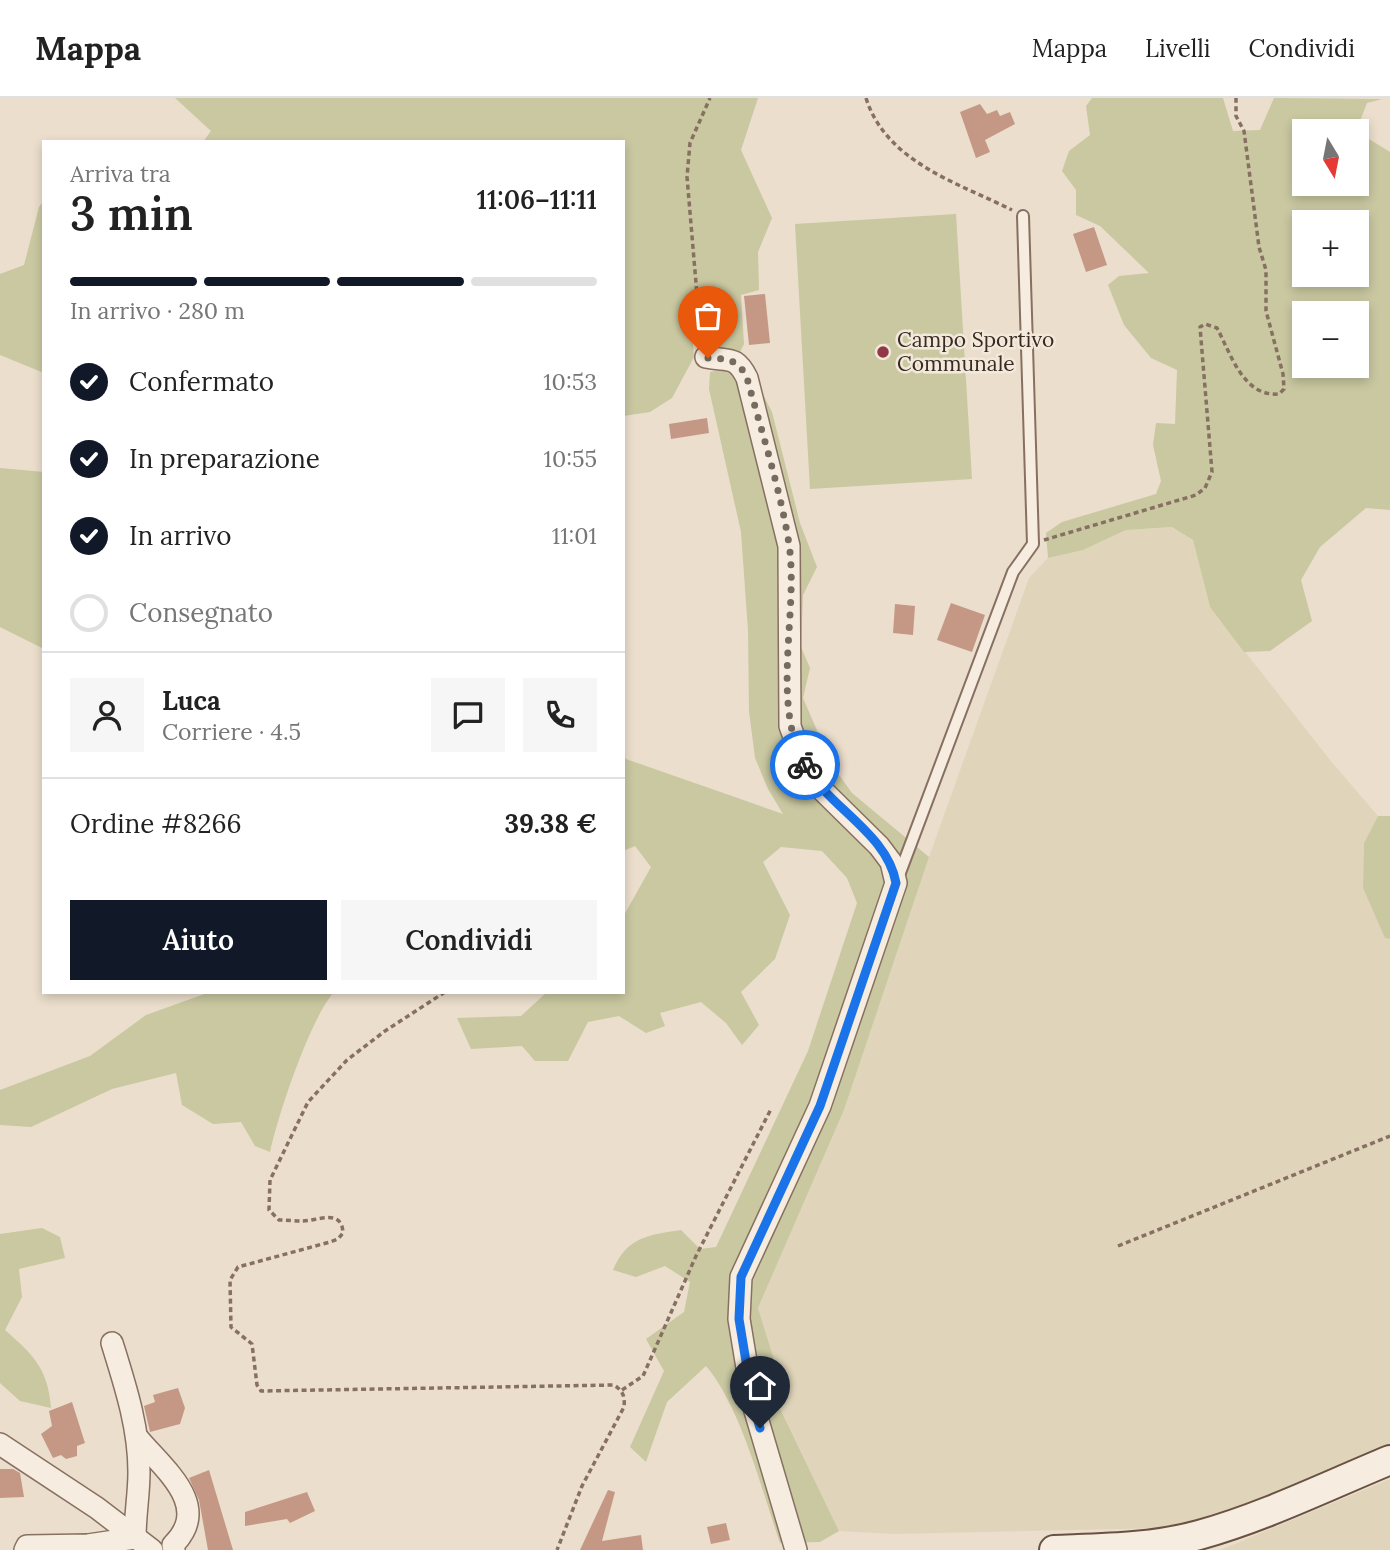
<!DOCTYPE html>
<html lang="it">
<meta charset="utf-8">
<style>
:root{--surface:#fff;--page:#f6f6f6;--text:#222;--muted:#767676;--line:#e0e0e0;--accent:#111827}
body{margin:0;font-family:Lora,serif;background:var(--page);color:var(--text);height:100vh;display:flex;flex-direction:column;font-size:26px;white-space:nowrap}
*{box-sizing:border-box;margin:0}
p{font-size:23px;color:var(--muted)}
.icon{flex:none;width:38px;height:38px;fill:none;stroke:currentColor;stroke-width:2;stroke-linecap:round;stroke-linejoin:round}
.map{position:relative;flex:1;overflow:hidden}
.details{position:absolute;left:42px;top:42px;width:583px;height:854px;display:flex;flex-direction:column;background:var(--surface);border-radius:0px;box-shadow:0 4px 10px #0003}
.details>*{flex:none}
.needle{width:46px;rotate:170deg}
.tools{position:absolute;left:1292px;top:21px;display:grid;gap:14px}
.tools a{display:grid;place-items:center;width:77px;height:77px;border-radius:0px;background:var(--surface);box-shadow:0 4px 10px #0003;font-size:35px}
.pin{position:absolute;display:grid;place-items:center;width:60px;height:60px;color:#fff;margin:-72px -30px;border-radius:50% 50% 50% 0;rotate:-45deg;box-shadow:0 0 7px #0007}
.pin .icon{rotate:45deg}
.courier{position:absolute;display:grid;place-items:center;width:70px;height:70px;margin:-35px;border:5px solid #1a73e8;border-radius:50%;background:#fff;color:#222;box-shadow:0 2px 9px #0007}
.head em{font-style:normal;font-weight:600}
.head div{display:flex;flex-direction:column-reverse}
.head{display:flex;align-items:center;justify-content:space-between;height:119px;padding:0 28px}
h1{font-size:46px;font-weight:600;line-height:52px}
.bar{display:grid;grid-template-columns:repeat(4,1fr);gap:10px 7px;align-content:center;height:84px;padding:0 28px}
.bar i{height:9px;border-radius:5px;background:var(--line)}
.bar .selected{background:var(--accent)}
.bar p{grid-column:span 4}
.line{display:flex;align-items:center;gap:18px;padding:0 28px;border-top:2px solid var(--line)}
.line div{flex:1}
.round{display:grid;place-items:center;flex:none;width:74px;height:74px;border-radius:0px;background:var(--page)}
ol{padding:0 28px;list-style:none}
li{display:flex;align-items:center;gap:21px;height:77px}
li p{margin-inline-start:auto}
li .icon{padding:7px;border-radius:50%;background:var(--accent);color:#fff;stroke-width:4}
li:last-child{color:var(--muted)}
li i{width:38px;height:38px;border:4px solid var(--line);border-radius:50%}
.cta{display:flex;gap:14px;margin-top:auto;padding:14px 28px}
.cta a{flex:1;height:80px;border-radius:0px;background:var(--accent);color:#fff;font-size:28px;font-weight:600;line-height:80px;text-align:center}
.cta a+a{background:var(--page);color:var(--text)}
header{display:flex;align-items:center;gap:42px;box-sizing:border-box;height:98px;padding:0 35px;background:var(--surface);border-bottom:2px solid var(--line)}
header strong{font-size:33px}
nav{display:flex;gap:38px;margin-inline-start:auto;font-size:24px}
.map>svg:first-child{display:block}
.farmland{fill:#e0d5ba}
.green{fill:#c9c8a1;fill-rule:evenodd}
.building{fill:#c59886}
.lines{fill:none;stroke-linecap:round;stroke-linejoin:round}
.lane-casing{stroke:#877062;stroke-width:14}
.street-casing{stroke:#877062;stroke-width:24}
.secondary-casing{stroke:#695244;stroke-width:32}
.path{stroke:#877062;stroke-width:3.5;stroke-dasharray:5 3.5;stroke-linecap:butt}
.lane{stroke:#f6ecdf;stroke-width:10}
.street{stroke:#f6ecdf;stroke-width:21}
.secondary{stroke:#f6ecdf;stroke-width:28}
.done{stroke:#776a5e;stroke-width:7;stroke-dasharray:0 12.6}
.route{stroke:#1a73e8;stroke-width:9}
.poi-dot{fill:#903845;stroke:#f3e9db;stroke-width:2.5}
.labels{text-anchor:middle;stroke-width:5;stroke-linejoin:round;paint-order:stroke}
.poi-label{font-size:21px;fill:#392b23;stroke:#f3e9db;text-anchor:start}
</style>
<header>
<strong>Mappa</strong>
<nav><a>Mappa</a><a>Livelli</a><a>Condividi</a></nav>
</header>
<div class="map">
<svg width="1390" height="1452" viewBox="0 0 1390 1452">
<rect width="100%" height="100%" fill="#ebdecc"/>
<g class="farmland">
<polygon points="1172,429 1193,442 1210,509 1330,662 1378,718 1364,745 1385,840 1390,841 1390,1346 1229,1414 1168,1430 894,1436 839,1433 776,1301 780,1281 758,1210 844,1012 929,759 1029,480 1048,460 1083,452 1126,432"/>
<polygon points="1390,1381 1390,1452 1220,1452"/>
</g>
<g class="green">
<polygon points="175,0 758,0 741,52 772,120 758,154 759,192 741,197 744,246 739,256 706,256 700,228 692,235 694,259 672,300 650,314 623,318 623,44 203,44 211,33"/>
<path d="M1092 0H1223L1233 33 1260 32 1274 0 1382 1 1367 5 1356 33 1390 54V412L1366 410 1320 449 1301 482 1312 523 1270 553 1244 554 1210 509 1193 442 1172 429 1126 432 1083 452 1048 460 1046 435 1062 424 1156 396 1161 383 1153 347 1156 325 1175 326 1177 272 1151 260 1124 227 1108 187 1119 178 1149 175 1100 128 1076 117V92L1062 73 1069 53 1090 37 1086 8ZM1304 33H1356V86H1304ZM1304 124H1356V177H1304ZM1304 215H1356V268H1304Z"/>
<polygon points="44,102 44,275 0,257 0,176 24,167 39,109"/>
<polygon points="956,116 972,381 810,391 795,126"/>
<path d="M734 269 753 277 772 314 800 425 817 469 803 497 801 549 810 570 803 600 832 667 852 695 929 759 844 1012 758 1210 780 1281 776 1302 839 1433 820 1444 780 1445C762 1393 741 1309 706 1268L667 1304 646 1364 630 1349 664 1273 646 1241 684 1214 690 1184 665 1168 636 1179 613 1172C627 1139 648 1137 681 1132L700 1151 716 1149 808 953 857 805 847 780 822 753 781 749 763 764 790 817 775 861 741 894 759 927 742 947 726 925 701 904 660 915 665 928 646 935 619 918 588 924 568 963H535L522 948 471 951 457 920 521 918 547 894H623V819L651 769 635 748 623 753V653L626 661 783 716 768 691 755 660 749 613 748 532 741 434 709 291 710 274Z"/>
<polygon points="0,370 44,374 44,551 0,529"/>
<polygon points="1378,718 1390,718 1390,841 1385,840 1363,790 1364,745"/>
<path d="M210 894H334C310 921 278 1017 270 1054L255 1048 241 1024 213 1026 182 1007 176 975 112 991 31 1029 0 1027V992L90 958 146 917Z"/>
<path d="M42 1130 60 1139 65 1160 19 1171 22 1199 5 1232C33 1257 48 1270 51 1310L20 1303 0 1285V1136Z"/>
</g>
<g class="building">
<polygon points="980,6 987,16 997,12 1000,18 1010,14 1015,26 985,42 990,54 976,60 960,14"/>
<polygon points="1094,129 1107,167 1086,174 1073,136"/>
<polygon points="765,196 770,245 749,247 744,198"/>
<polygon points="707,320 709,335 671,341 669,326"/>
<polygon points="951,505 985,517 972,554 937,542"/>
<polygon points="895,506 915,508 913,537 893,535"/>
<polygon points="178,1290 185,1310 180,1326 150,1334 144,1308 155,1304 153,1297"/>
<polygon points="72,1304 85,1345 77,1348 77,1358 66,1361 61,1357 53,1360 41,1336 52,1328 49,1313"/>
<polygon points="0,1371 13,1371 20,1375 24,1399 0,1400"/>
<polygon points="209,1372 233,1452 208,1452 199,1402 189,1380"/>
<polygon points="608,1392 615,1394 602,1443 641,1437 643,1452 580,1452"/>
<polygon points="307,1394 315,1413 290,1425 287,1421 245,1428 245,1414"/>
<polygon points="726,1425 730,1442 711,1446 707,1429"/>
</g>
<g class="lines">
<g class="lane-casing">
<polyline id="lane" points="898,780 1013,474 1033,446 1023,118"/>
</g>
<g class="street-casing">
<g id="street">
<path d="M706 259C728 264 735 256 747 280L789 448 790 628 802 661 815 685 879 748 891 764 896 785 820 1008 741 1179 739 1221 753 1306 796 1452"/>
<path d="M137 1339C163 1371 213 1407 173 1447L174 1452"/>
<polyline points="0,1346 97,1410 152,1452"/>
<path d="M25 1452 27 1448 88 1447 135 1440C135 1417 139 1396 139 1374 139 1329 125 1287 112 1245"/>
</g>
</g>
<g class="secondary-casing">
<path id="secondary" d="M1054 1452C1103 1450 1152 1450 1199 1437 1264 1419 1327 1388 1390 1362"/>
</g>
<g class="path">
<path d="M866 0C886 64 958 85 1012 112"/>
<polyline points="701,244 687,79 690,45 710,0"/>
<path d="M1044 442 1196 397 1205 390 1212 374 1200 229 1205 226 1217 230C1231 256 1243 299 1279 296L1284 291 1283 276 1266 213V172L1259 149 1244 33 1236 18V0"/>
<path d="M445 894 385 933 347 962 308 1004 270 1082 269 1112 279 1122C287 1122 295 1123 302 1123 318 1123 342 1110 343 1135L338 1141 330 1144 238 1169 230 1182 231 1229 252 1246 257 1287 261 1293 614 1287C623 1293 625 1298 624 1309L582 1388 557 1452"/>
<polyline points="1118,1148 1390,1038"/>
<polyline points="622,1292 643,1278 696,1158 771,1011"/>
</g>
<use href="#lane" class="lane"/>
<use href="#street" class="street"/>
<use href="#secondary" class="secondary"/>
</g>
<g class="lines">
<path class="done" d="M708 260C728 261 738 261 747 280 762 335 780 390 789 446 799 514 770 605 805 667"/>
<path class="route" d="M760 1330 753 1306 739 1221 741 1179 820 1008 896 785C887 735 829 710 805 667"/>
</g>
<circle class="poi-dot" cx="883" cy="254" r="7"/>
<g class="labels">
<g class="poi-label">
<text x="897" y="249">Campo Sportivo<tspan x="897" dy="24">Communale</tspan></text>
</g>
</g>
</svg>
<div class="tools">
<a><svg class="needle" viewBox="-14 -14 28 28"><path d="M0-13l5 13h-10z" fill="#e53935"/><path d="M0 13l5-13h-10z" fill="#767676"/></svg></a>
<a>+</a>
<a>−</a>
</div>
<div class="pin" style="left:708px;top:260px;background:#ea580c"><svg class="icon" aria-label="bag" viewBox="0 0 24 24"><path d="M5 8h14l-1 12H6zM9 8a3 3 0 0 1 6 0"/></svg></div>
<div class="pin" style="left:760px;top:1330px;background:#1f2937"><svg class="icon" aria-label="home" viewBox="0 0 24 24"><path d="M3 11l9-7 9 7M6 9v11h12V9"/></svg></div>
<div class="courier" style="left:805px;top:667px"><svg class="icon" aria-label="bike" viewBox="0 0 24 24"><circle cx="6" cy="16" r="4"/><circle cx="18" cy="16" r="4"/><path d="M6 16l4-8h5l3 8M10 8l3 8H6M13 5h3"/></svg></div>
<section class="details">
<div class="head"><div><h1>3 min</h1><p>Arriva tra</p></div><em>11:06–11:11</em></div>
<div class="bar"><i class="selected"></i><i class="selected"></i><i class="selected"></i><i></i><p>In arrivo · 280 m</p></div>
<ol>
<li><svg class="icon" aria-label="check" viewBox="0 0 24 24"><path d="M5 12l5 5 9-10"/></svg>Confermato<p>10:53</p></li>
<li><svg class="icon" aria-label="check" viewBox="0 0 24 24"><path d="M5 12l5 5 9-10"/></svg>In preparazione<p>10:55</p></li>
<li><svg class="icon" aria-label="check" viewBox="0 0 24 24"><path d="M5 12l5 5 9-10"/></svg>In arrivo<p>11:01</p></li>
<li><i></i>Consegnato</li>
</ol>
<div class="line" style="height:126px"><a class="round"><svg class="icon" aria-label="person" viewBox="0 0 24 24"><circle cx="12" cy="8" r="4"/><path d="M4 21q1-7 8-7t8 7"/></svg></a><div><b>Luca</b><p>Corriere · 4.5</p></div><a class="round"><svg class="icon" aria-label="chat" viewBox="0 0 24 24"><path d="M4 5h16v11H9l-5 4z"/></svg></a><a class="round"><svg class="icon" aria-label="phone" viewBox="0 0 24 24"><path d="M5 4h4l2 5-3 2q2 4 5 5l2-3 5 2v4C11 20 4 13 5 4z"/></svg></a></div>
<div class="line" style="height:91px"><div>Ordine #8266</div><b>39.38 €</b></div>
<div class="cta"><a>Aiuto</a><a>Condividi</a></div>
</section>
</div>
